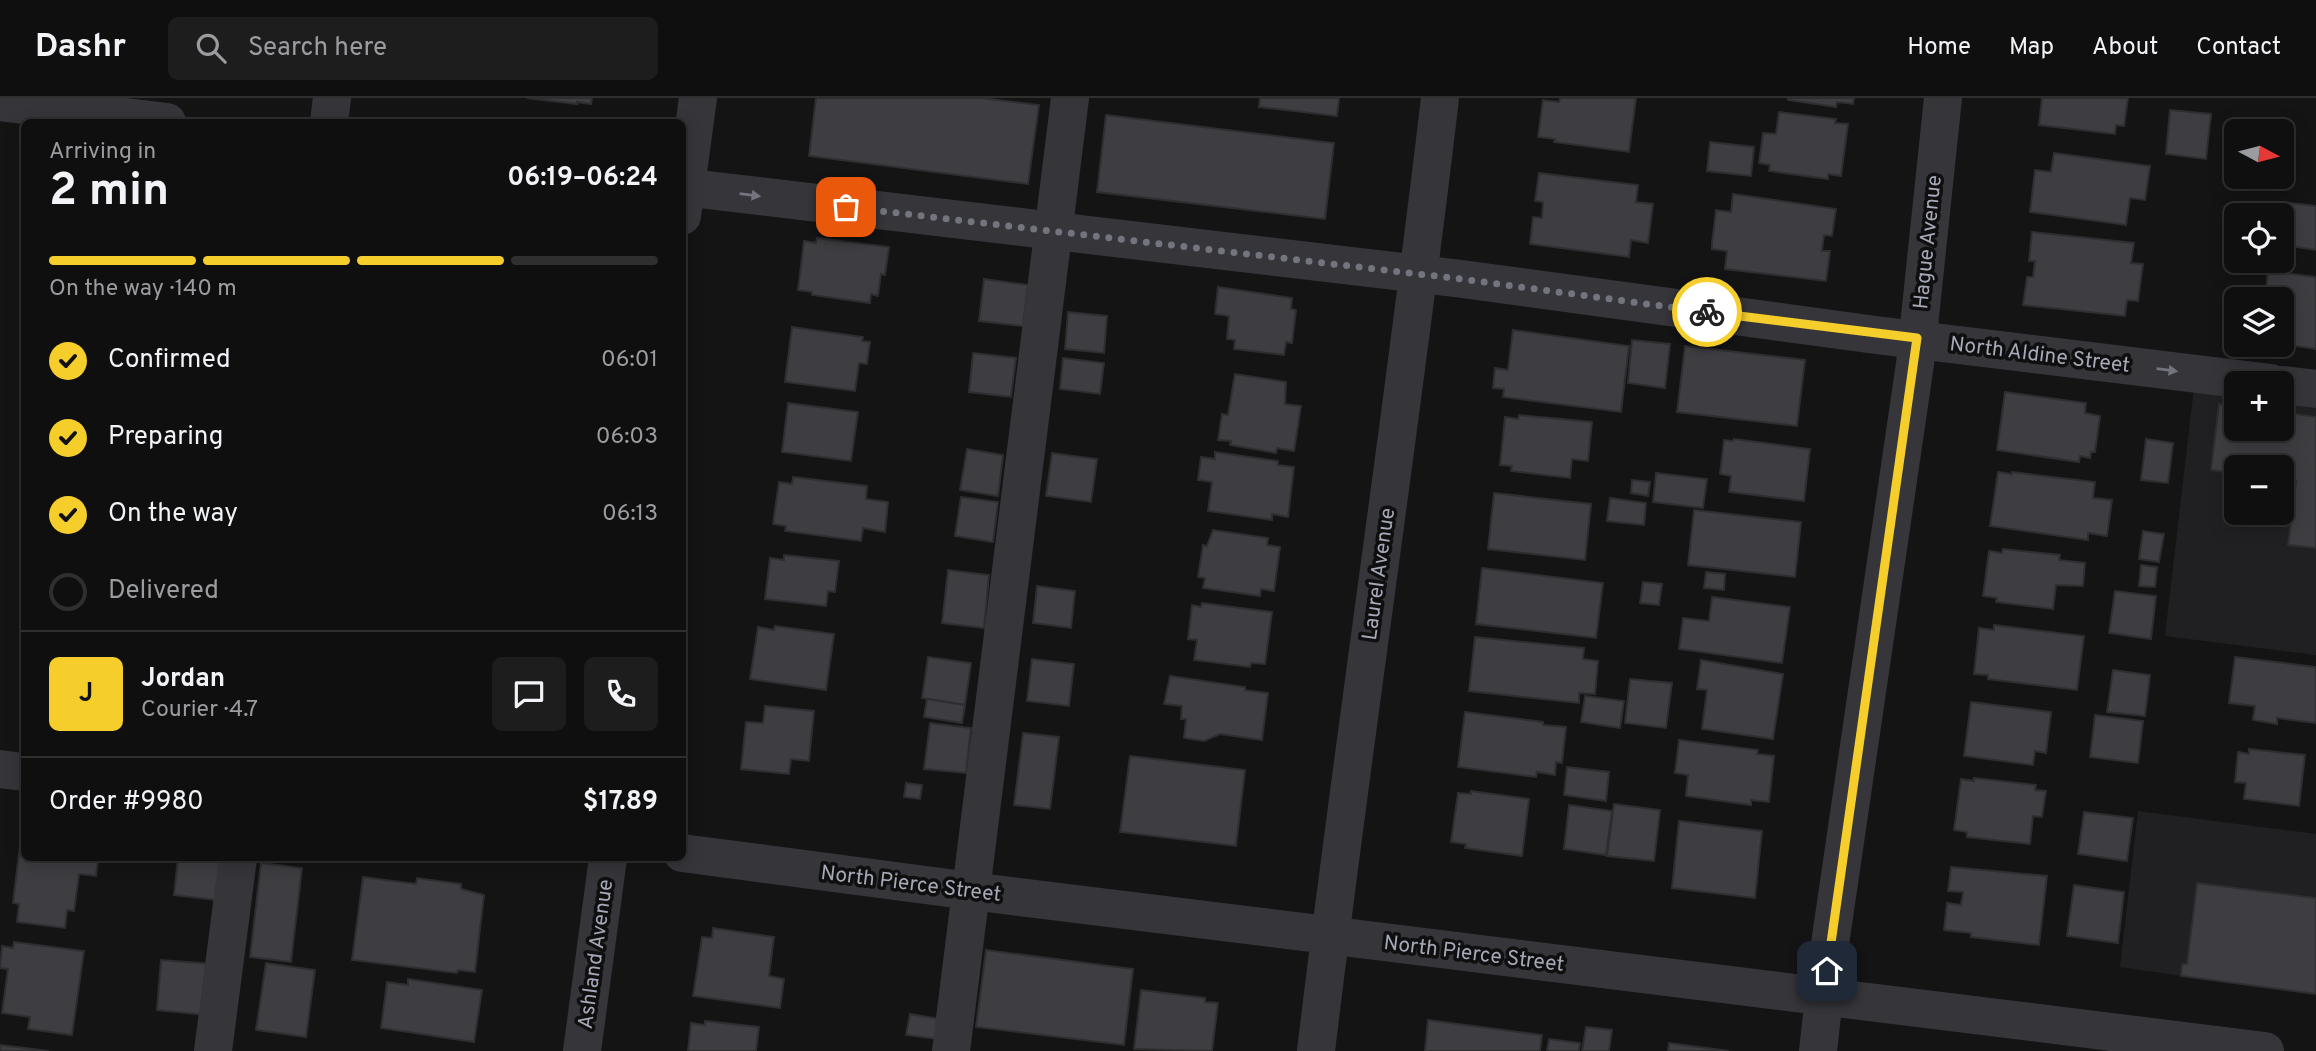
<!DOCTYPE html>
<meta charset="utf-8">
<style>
:root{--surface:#0f0f10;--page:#1d1d1e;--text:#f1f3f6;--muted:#9b9c9f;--line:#2f2f30;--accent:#f5ce2c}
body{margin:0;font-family:Overpass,sans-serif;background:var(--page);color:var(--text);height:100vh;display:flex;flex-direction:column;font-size:26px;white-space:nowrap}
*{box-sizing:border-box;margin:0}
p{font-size:23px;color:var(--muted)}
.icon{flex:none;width:38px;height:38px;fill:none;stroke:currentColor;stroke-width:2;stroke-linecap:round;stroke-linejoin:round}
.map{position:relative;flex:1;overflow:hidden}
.sheet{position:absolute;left:21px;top:21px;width:665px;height:742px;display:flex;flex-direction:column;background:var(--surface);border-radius:10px;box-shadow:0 4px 18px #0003,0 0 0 2px var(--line)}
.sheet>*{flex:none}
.needle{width:46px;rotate:97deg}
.controls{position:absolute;left:2224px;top:21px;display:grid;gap:14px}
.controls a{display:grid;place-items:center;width:70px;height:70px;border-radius:10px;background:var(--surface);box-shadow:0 4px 18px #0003,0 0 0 2px var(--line);font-size:35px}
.pin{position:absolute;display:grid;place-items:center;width:60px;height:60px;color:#fff;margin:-30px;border-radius:14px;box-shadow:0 4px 10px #0006}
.courier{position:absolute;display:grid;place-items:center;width:70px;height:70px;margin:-35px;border:5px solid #f5ce2c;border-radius:50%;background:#fff;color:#222;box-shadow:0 2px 9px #0007}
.headline em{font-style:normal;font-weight:700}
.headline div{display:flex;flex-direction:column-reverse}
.headline{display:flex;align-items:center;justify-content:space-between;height:119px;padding:0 28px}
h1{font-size:46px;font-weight:700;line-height:52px}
.bar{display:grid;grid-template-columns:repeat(4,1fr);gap:10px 7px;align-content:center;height:84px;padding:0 28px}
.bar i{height:9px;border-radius:5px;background:var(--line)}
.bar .selected{background:var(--accent)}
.bar p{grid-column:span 4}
.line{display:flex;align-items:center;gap:18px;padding:0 28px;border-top:2px solid var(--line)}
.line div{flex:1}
.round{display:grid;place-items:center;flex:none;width:74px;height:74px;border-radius:10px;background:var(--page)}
ol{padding:0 28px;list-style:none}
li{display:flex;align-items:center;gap:21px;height:77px}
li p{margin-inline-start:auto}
li .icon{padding:7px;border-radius:50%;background:var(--accent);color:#111;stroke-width:4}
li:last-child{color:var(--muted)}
li i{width:38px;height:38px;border:4px solid var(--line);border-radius:50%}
header{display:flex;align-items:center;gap:42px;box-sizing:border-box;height:98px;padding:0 35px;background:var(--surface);border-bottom:2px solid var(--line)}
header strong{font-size:33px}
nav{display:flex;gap:38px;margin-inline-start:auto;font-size:24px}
.search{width:490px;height:63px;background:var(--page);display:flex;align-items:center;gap:18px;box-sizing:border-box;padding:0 24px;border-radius:10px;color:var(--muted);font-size:26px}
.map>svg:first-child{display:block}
.built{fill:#202022;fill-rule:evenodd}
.building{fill:#3e3e42;stroke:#2e2e31;stroke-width:2}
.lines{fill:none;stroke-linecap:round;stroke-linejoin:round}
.minor{stroke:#35353a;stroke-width:38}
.oneway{fill:#73747e}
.done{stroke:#72747e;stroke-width:7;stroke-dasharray:0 12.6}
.route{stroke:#f5ce2c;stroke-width:9}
.labels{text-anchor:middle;stroke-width:7;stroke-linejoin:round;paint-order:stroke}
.street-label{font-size:21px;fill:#a5a8b6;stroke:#0f0f10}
</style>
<header>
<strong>Dashr</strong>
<div class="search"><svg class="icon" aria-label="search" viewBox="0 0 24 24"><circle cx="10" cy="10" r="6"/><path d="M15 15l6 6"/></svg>Search here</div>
<nav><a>Home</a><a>Map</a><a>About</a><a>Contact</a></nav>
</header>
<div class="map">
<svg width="2316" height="953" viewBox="0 0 2316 953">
<rect width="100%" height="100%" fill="#141415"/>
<g class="built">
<path d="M2196 272 2316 288V557L2165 538ZM2236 285H2282V331H2236ZM2236 369H2282V415H2236Z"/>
<polygon points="2138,713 2316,736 2316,897 2120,869"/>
</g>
<g class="building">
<polygon points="527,0 592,0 591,6 577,4 577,6"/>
<polygon points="816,0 982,0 1039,7 1028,86 809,58"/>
<polygon points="1260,0 1339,0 1337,18 1259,9"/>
<polygon points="1560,0 1636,0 1629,54 1554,44 1555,41 1538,39 1543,2 1559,4"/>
<polygon points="1788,0 1854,0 1853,6 1837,4 1836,9 1788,2"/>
<polygon points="2042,0 2128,0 2124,28 2116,27 2115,36 2039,27"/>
<polygon points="2170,12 2211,16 2206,61 2166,56"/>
<polygon points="1779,14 1836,21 1835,25 1848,26 1841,78 1828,76 1828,81 1769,73 1770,67 1759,65 1763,35 1776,36"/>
<polygon points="1106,17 1334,45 1325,121 1097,94"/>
<polygon points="1710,44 1754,49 1751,78 1707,73"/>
<polygon points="2054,55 2150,68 2145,102 2130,100 2126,127 2030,114 2035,72 2051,74"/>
<polygon points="1539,75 1638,87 1636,104 1653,106 1648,145 1631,142 1629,159 1530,146 1533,119 1542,120 1543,104 1535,103"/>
<polygon points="1733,96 1836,111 1832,138 1824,137 1822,153 1830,153 1826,183 1725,171 1727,153 1712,151 1712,145 1716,112 1731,114"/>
<polygon points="2282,104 2316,108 2316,152 2282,147 2282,117 2280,117"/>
<polygon points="2032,134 2134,145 2131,165 2143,166 2138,203 2127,202 2125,218 2023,207 2027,179 2033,179 2035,163 2029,163"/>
<polygon points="817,140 889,149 885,177 881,176 878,198 871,196 870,205 812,197 812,194 798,192 804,143 816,145"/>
<polygon points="2268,173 2316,179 2316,251 2282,246 2282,201 2255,201 2256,191 2266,192"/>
<polygon points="984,181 1028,187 1023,228 979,223"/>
<polygon points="1218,189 1292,200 1291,211 1296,212 1292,245 1286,244 1284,257 1234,251 1235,242 1227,241 1229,218 1215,216"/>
<polygon points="1068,214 1107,218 1104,255 1065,251"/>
<polygon points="792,229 863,239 862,243 870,244 867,266 859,265 855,293 785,284"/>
<polygon points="1513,232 1629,248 1621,314 1503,299 1504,291 1493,290 1495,270 1508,272"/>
<polygon points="1632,242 1670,246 1665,290 1628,285"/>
<polygon points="1685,248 1805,262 1797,328 1677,314"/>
<polygon points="973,255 1016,260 1011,299 969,294"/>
<polygon points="1063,260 1104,265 1100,296 1060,291"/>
<polygon points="1235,276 1286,284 1285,306 1301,308 1294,353 1277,350 1276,355 1230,347 1231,343 1218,342 1222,316 1228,317"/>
<polygon points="2005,294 2086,305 2085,315 2100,318 2095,354 2091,354 2090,360 2080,358 2079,364 1997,352"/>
<polygon points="788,305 858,314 851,363 782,354"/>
<polygon points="2219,306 2236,308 2236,331 2282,331 2282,314 2316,319 2316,450 2288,447 2296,383 2282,382 2282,369 2236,369 2236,376 2211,372"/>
<polygon points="1519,317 1592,324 1588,363 1572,361 1570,380 1511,373 1512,368 1500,367 1505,319 1518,321"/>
<polygon points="1734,341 1810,351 1804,403 1729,394 1731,378 1720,376 1724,342 1733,343"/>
<polygon points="2146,341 2173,345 2168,385 2141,382"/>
<polygon points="967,351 1003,357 998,398 960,392"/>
<polygon points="1215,354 1278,363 1278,367 1294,369 1288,419 1272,416 1272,422 1208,413 1212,384 1198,382 1201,359 1215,361"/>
<polygon points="1052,355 1097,361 1091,404 1046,398"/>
<polygon points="1998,374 2012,376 2012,374 2095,384 2093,400 2112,402 2107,438 2088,435 2088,442 1990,428"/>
<polygon points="1656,375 1707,381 1703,410 1653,404"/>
<polygon points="793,379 867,388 866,401 888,404 885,434 863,430 861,443 785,433 786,428 773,426 779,384 792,386"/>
<polygon points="1632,382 1650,384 1648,398 1631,395"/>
<polygon points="1494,395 1591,406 1585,462 1488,451"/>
<polygon points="961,399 998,404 993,444 955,438"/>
<polygon points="1610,400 1646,405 1644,427 1607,423"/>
<polygon points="1694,412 1801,424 1795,479 1688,467"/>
<polygon points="1213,432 1268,440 1267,447 1280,449 1274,493 1261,491 1260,498 1203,490 1205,480 1198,479 1203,447 1207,448"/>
<polygon points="2143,433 2164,436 2159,464 2139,461"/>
<polygon points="2003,451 2060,457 2059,462 2085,465 2083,488 2056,487 2053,511 1996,504 1997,500 1983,498 1989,453 2002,455"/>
<polygon points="784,457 839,463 835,494 828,493 826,508 765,501 770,460 784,462"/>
<polygon points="2141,467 2157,469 2155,489 2139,488"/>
<polygon points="1482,470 1603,485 1596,540 1476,526"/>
<polygon points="948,472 989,477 984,530 942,525"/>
<polygon points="1706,474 1725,476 1724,492 1704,490"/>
<polygon points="1643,484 1662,486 1659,507 1640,505"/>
<polygon points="1037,488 1075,493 1071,530 1033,525"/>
<polygon points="2115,493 2156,498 2151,541 2109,535"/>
<polygon points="1712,499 1790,509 1782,565 1679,551 1683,520 1709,523"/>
<polygon points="1202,505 1272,514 1265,566 1251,565 1250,569 1194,562 1197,542 1188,541 1192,507 1201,509"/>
<polygon points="1994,527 2084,538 2077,592 1988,581 1988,577 1974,576 1979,530 1994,532"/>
<polygon points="775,528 834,536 826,592 750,581 758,529 774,532"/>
<polygon points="1475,539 1584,550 1583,561 1598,563 1595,596 1579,595 1579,605 1469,593"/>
<polygon points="928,559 971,565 965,607 922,600"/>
<polygon points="2235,559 2316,569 2316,625 2277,620 2277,626 2253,622 2255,608 2229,605"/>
<polygon points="1032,561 1074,566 1069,608 1027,603"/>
<polygon points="1701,562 1783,576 1773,641 1702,631 1707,592 1697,591"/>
<polygon points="2113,572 2150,577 2145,618 2107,614"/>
<polygon points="1170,578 1245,589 1245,592 1268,595 1262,642 1220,636 1204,643 1184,640 1186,621 1181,621 1182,608 1164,606"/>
<polygon points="1630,581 1672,585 1666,630 1625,625"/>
<polygon points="1585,598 1624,603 1620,630 1581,624"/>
<polygon points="927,601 965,607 962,625 924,619"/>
<polygon points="1971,604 2051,614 2046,655 2035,653 2033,667 1964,658"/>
<polygon points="765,608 814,613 809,663 791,661 789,676 741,671 746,624 763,625"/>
<polygon points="1465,614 1543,624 1543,627 1566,629 1562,665 1556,664 1555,677 1537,674 1536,679 1458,669"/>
<polygon points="2095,617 2143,623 2138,665 2090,659"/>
<polygon points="930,625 971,630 966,675 924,671"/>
<polygon points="1023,635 1059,639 1050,711 1014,707"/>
<polygon points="1679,642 1758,652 1757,656 1774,658 1769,704 1751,702 1751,707 1686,698 1688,677 1675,675"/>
<polygon points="2249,651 2305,657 2299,708 2244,701 2246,685 2235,684 2238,654 2249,656"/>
<polygon points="1130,658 1245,672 1236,748 1120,734"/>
<polygon points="1567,669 1609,674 1606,703 1564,697"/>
<polygon points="1974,680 2036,687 2035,692 2046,693 2042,719 2033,718 2030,746 1967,739 1967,734 1954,732 1961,681 1974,683"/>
<polygon points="906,685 922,687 920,701 904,699"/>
<polygon points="1471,693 1529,701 1522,758 1465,750 1466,746 1451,744 1458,695 1471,696"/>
<polygon points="1614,706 1660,712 1654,763 1607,758"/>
<polygon points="1569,707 1612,713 1606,757 1564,751"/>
<polygon points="2084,714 2133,720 2127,763 2078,756"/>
<polygon points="1679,723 1762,733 1755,800 1672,790"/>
<polygon points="21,739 24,740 24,760 98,760 96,778 79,776 74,813 67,812 65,830 17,824 19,806 13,805"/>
<polygon points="178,760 221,760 216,802 174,797"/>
<polygon points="261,765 302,770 291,864 250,859"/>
<polygon points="1951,769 2047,778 2039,847 1971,839 1971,835 1944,832 1947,805 1961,807 1963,794 1948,793"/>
<polygon points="363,779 416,786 417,780 461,786 461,791 484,797 475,874 458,872 457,875 352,862"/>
<polygon points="2197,785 2316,800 2316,896 2181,878 2182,866 2187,866"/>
<polygon points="2074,787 2124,794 2118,845 2067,838"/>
<polygon points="713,830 774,839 769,878 784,881 780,910 693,898 702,839 712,840"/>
<polygon points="14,844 84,853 72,937 28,931 30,919 2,915 8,871 0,870 2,848 13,850"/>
<polygon points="986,852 1133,871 1124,947 976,929"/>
<polygon points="161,862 211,866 206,917 157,912"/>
<polygon points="266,865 315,872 306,939 256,932"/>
<polygon points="408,881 482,892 474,944 381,930 387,884 408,887"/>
<polygon points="1141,892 1205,900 1205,904 1218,905 1212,953 1134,951"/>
<polygon points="910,916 940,921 937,941 906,937"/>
<polygon points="1428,922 1542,937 1540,953 1425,953"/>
<polygon points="705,923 759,929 756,953 688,953 691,925 705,927"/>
<polygon points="1586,929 1612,932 1609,953 1582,953"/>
<polygon points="1549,941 1580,945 1579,953 1547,953"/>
<polygon points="1669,945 1729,953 1668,953"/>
<polygon points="0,947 49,953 0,953"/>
</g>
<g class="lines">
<g class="minor">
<polyline points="0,4 167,24"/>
<polyline points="329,24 332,0"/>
<polyline points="682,89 1462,181 1876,237 2271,285"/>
<polyline points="682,118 698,0"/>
<polyline points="2282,287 2316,291"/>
<polyline points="0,671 24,674"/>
<polyline points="682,755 971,793 2265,953"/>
<polyline points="213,953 238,760"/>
<polyline points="582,953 608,760"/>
<polyline points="951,953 1070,0"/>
<path d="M1316 953C1354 635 1403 318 1440 0"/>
<polyline points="1818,953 1830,846 1915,266 1943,0"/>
</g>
</g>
<defs><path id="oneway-solid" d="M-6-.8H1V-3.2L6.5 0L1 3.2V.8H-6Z" transform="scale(1.75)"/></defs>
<g class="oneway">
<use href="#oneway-solid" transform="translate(750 97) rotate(7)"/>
<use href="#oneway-solid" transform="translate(2167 272) rotate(7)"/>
</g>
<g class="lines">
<polyline class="done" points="846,109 1461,181 1707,214"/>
<polyline class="route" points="1707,214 1917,240 1827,873"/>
</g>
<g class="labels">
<g class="street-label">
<text transform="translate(1927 144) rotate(-84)" y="7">Hague Avenue</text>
<text transform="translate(2040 256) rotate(7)" y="7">North Aldine Street</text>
<text transform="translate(1378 476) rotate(-82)" y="7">Laurel Avenue</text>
<text transform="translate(911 785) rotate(7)" y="7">North Pierce Street</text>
<text transform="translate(1474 855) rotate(7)" y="7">North Pierce Street</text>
<text transform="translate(595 856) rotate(-82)" y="7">Ashland Avenue</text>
</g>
</g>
</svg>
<div class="controls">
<a><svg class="needle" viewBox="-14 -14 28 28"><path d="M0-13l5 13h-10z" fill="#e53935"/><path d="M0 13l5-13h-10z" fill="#9b9c9f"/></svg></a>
<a><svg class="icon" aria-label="locate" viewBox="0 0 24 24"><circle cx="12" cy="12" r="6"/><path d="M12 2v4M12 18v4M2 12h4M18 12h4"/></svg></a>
<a><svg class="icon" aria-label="layers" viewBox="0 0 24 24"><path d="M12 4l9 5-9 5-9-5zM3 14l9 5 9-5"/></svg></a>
<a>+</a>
<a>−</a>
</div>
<div class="pin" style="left:846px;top:109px;background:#ea580c"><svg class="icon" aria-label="bag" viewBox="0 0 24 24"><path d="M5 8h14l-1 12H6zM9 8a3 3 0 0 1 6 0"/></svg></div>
<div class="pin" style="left:1827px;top:873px;background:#1f2937"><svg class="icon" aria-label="home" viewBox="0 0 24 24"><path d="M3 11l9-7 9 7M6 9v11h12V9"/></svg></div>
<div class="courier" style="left:1707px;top:214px"><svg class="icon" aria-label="bike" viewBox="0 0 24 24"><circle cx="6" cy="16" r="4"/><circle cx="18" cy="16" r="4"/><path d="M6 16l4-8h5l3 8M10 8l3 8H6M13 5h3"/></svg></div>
<section class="sheet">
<div class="headline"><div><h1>2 min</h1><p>Arriving in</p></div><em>06:19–06:24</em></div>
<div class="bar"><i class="selected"></i><i class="selected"></i><i class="selected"></i><i></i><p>On the way · 140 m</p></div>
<ol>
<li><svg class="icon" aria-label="check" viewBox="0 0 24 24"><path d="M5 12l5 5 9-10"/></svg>Confirmed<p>06:01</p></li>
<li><svg class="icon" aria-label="check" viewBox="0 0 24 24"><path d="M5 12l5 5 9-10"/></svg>Preparing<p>06:03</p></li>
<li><svg class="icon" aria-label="check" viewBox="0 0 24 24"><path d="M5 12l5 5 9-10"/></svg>On the way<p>06:13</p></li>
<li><i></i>Delivered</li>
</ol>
<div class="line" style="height:126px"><b class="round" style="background:var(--accent);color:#111">J</b><div><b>Jordan</b><p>Courier · 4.7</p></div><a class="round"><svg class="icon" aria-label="chat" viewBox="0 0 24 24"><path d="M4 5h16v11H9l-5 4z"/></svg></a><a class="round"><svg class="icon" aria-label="phone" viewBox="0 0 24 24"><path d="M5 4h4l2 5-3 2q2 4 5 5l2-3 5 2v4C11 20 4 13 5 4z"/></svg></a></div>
<div class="line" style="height:91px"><div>Order #9980</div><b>$17.89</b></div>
</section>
</div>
